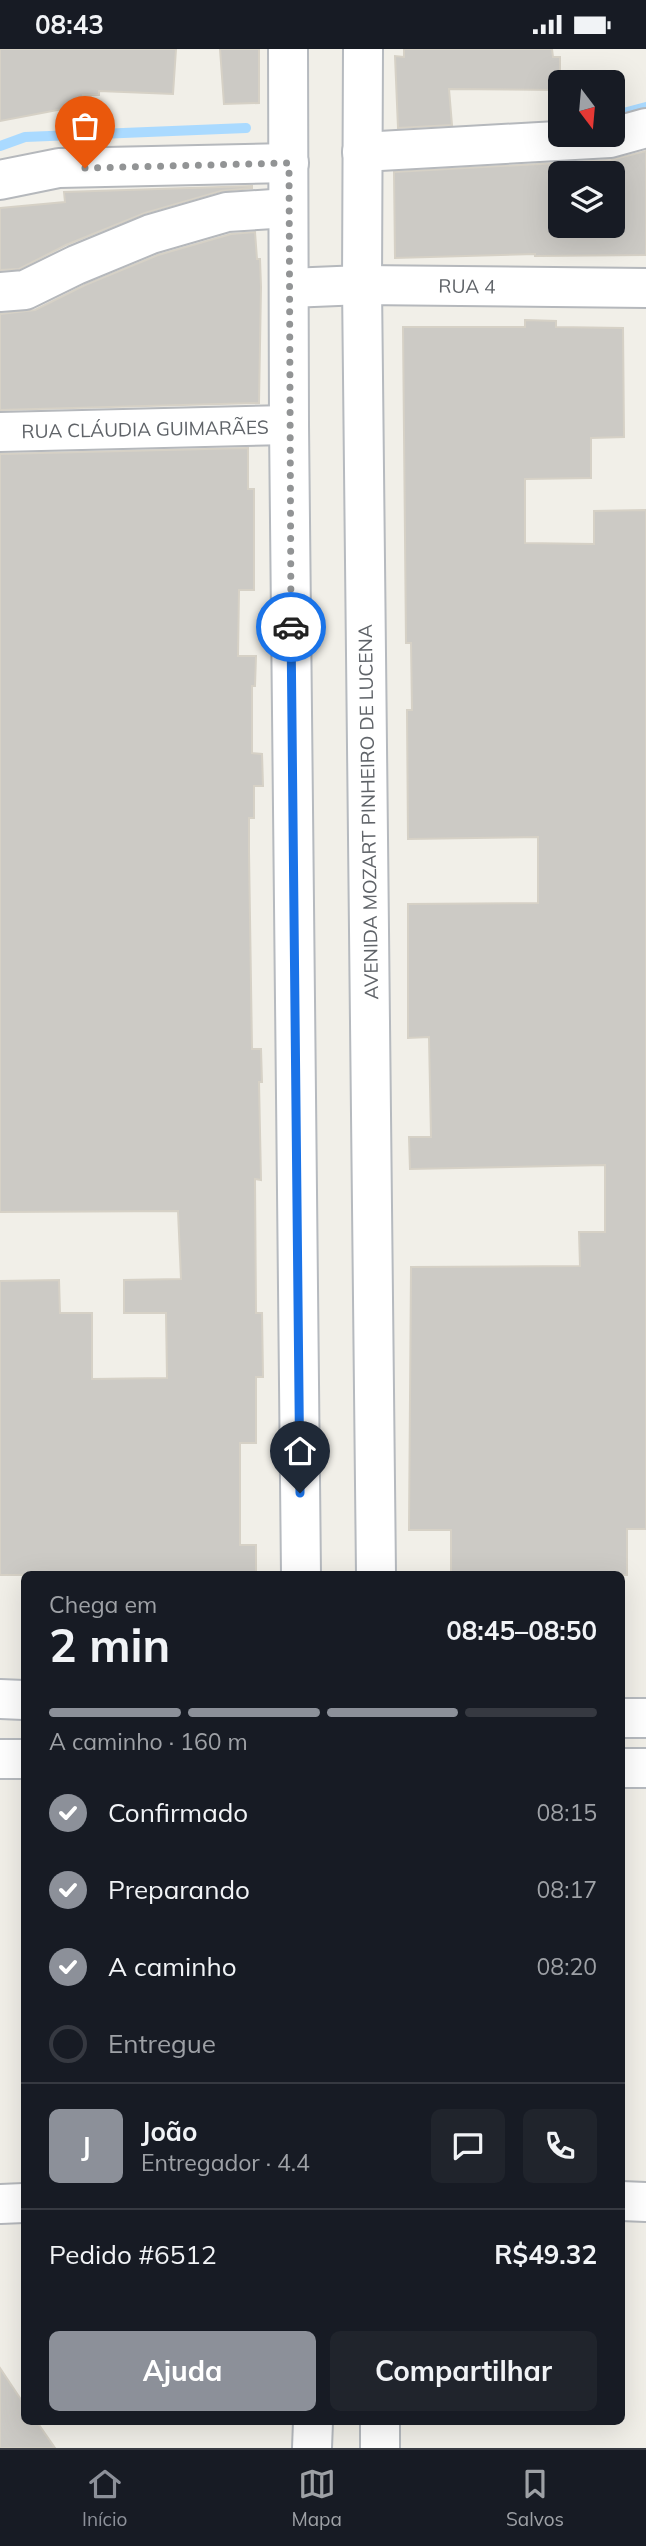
<!DOCTYPE html>
<html lang="pt">
<meta charset="utf-8">
<style>
:root{--surface:#171b24;--page:#20242c;--text:#f1f3f6;--muted:#9ea1a6;--line:#363941;--accent:#8c9099}
body{margin:0;font-family:Mulish,sans-serif;background:var(--page);color:var(--text);height:100vh;display:flex;flex-direction:column;font-size:26px;white-space:nowrap}
*{box-sizing:border-box;margin:0}
p{font-size:23px;color:var(--muted)}
.icon{flex:none;width:38px;height:38px;fill:none;stroke:currentColor;stroke-width:2;stroke-linecap:round;stroke-linejoin:round}
.map{position:relative;flex:1;overflow:hidden}
.sheet{position:absolute;left:21px;top:1522px;width:604px;height:854px;display:flex;flex-direction:column;background:var(--surface);border-radius:10px;box-shadow:0 7px 28px #0002}
.sheet>*{flex:none}
.needle{width:46px;rotate:164deg}
.tools{position:absolute;left:548px;top:21px;display:grid;gap:14px}
.tools a{display:grid;place-items:center;width:77px;height:77px;border-radius:10px;background:var(--surface);box-shadow:0 7px 28px #0002;font-size:35px}
.pin{position:absolute;display:grid;place-items:center;width:60px;height:60px;color:#fff;margin:-72px -30px;border-radius:50% 50% 50% 0;rotate:-45deg;box-shadow:0 0 7px #0007}
.pin .icon{rotate:45deg}
.courier{position:absolute;display:grid;place-items:center;width:70px;height:70px;margin:-35px;border:5px solid #1a73e8;border-radius:50%;background:#fff;color:#222;box-shadow:0 2px 9px #0007}
.summary em{font-style:normal;font-weight:700}
.summary div{display:flex;flex-direction:column-reverse}
.summary{display:flex;align-items:center;justify-content:space-between;height:119px;padding:0 28px}
h1{font-size:46px;font-weight:700;line-height:52px}
.bar{display:grid;grid-template-columns:repeat(4,1fr);gap:10px 7px;align-content:center;height:84px;padding:0 28px}
.bar i{height:9px;border-radius:5px;background:var(--line)}
.bar .on{background:var(--accent)}
.bar p{grid-column:span 4}
.line{display:flex;align-items:center;gap:18px;padding:0 28px;border-top:2px solid var(--line)}
.line div{flex:1}
.round{display:grid;place-items:center;flex:none;width:74px;height:74px;border-radius:10px;background:var(--page)}
ol{padding:0 28px;list-style:none}
li{display:flex;align-items:center;gap:21px;height:77px}
li p{margin-inline-start:auto}
li .icon{padding:7px;border-radius:50%;background:var(--accent);color:#fff;stroke-width:4}
li:last-child{color:var(--muted)}
li i{width:38px;height:38px;border:4px solid var(--line);border-radius:50%}
.cta{display:flex;gap:14px;margin-top:auto;padding:14px 28px}
.cta a{flex:1;height:80px;border-radius:10px;background:var(--accent);color:#fff;font-size:28px;font-weight:700;line-height:80px;text-align:center}
.cta a+a{background:var(--page);color:var(--text)}
.status{display:flex;justify-content:space-between;align-items:center;height:49px;padding:0 35px;background:var(--surface);direction:ltr}
.status svg{height:19px;fill:currentColor}
.tab-bar{display:flex;justify-content:space-around;align-items:center;height:98px;border-top:2px solid var(--line);background:var(--surface);font-size:19px;color:var(--muted)}
.tab-bar a{display:grid;justify-items:center;gap:4px}
.tab-bar .on{color:var(--accent)}
.map>svg:first-child{display:block}
.lines{fill:none;stroke-linecap:round;stroke-linejoin:round}
.stream{stroke:#aadaff;stroke-width:10}
.building{fill:#cccac5;stroke:#d6d1c6;stroke-width:2;fill-rule:evenodd}
.minor-casing{stroke:#b5b8bc;stroke-width:42}
.secondary-casing{stroke:#b6babf;stroke-width:42}
.minor{stroke:#fff;stroke-width:38}
.secondary{stroke:#fff;stroke-width:38}
.done{stroke:#929495;stroke-width:7;stroke-dasharray:0 12.6}
.route{stroke:#1a73e8;stroke-width:9}
.labels{text-anchor:middle;stroke-width:7;stroke-linejoin:round;paint-order:stroke}
.street-label{font-size:19px;fill:#5f6368;stroke:#fff}
</style>
<div class="status"><b>08:43</b><svg viewBox="0 0 49 12"><path d="M0 12V9h3v3zM5 12V6h3v6zM10 12V3h3v9zM15 12V0h3v12zM26 1h20v11H26zM47 4h2v5h-2z"/></svg></div>
<div class="map">
<svg width="646" height="2399" viewBox="0 0 646 2399">
<rect width="100%" height="100%" fill="#f1efe8"/>
<g class="lines">
<g class="stream">
<polyline points="612,67 646,58"/>
<polyline points="0,97 25,88 246,79"/>
</g>
</g>
<g class="building">
<polygon points="0,0 176,0 173,45 99,42 99,46 83,46 84,56 0,72"/>
<polygon points="220,0 259,0 259,54 224,55"/>
<polygon points="404,0 552,0 553,8 560,8 560,41 449,40 452,76 398,79 395,7 404,8"/>
<path d="M646 102V206L535 207V205L395 209 394 123 611 111ZM560 124H612V177H560Z"/>
<polygon points="252,137 252,139 221,142 145,164 66,196 19,220 0,221 0,159 65,153 64,143"/>
<polygon points="255,183 257,210 260,210 261,238 259,354 0,361 0,265 35,261 85,236 158,206 231,185"/>
<polygon points="525,271 556,272 556,278 623,279 624,388 591,389 591,429 525,430 525,494 594,495 594,462 646,461 646,1480 627,1480 627,1526 451,1526 451,1481 409,1481 411,1218 580,1217 579,1183 605,1183 605,1116 410,1120 409,1088 431,1088 429,988 408,989 408,855 538,854 538,788 408,790 407,661 412,661 411,594 406,594 403,278 525,278"/>
<polygon points="248,399 248,440 254,440 254,541 239,541 238,607 256,607 255,637 252,637 252,704 262,705 263,737 254,737 254,769 249,769 249,803 252,1000 261,1000 262,1033 259,1033 261,1131 255,1130 256,1264 262,1264 263,1328 256,1328 256,1394 240,1394 240,1496 256,1496 256,1526 0,1526 0,1232 59,1231 60,1264 92,1264 92,1330 167,1329 166,1264 124,1264 124,1231 181,1230 178,1162 0,1163 0,405"/>
<polygon points="0,2319 24,2355 24,2373 37,2373 55,2399 0,2399"/>
</g>
<g class="lines">
<g class="minor-casing">
<g id="minor">
<polyline points="362,103 610,89 646,79"/>
<polyline points="0,131 59,119 289,114"/>
<polyline points="289,239 362,236 646,239"/>
<polyline points="0,243 25,241 76,216 151,185 227,163 288,159"/>
<polyline points="0,383 289,376"/>
<polyline points="621,2152 646,2153"/>
<polyline points="0,2155 24,2154"/>
</g>
</g>
<g class="secondary-casing">
<g id="secondary">
<polyline points="288,0 289,376 301,1526"/>
<polyline points="363,0 362,236 376,1526"/>
<polyline points="0,1650 24,1651"/>
<polyline points="621,1669 646,1669"/>
<polyline points="0,1710 24,1710"/>
<polyline points="621,1719 646,1719"/>
<polyline points="312,2399 313,2373"/>
<polyline points="380,2399 380,2373"/>
</g>
</g>
<use href="#minor" class="minor"/>
<use href="#secondary" class="secondary"/>
</g>
<g class="lines">
<polyline class="done" points="85,119 289,114 291,578"/>
<polyline class="route" points="291,578 300,1444"/>
</g>
<g class="labels">
<g class="street-label">
<text transform="translate(467 237) rotate(1)" y="7">RUA 4</text>
<text transform="translate(145 380) rotate(-1)" y="7">RUA CLÁUDIA GUIMARÃES</text>
<text transform="translate(368 763) rotate(-91)" y="7">AVENIDA MOZART PINHEIRO DE LUCENA</text>
</g>
</g>
</svg>
<div class="tools">
<a><svg class="needle" viewBox="-14 -14 28 28"><path d="M0-13l5 13h-10z" fill="#e53935"/><path d="M0 13l5-13h-10z" fill="#9ea1a6"/></svg></a>
<a><svg class="icon" aria-label="layers" viewBox="0 0 24 24"><path d="M12 4l9 5-9 5-9-5zM3 14l9 5 9-5"/></svg></a>
</div>
<div class="pin" style="left:85px;top:119px;background:#ea580c"><svg class="icon" aria-label="bag" viewBox="0 0 24 24"><path d="M5 8h14l-1 12H6zM9 8a3 3 0 0 1 6 0"/></svg></div>
<div class="pin" style="left:300px;top:1444px;background:#1f2937"><svg class="icon" aria-label="home" viewBox="0 0 24 24"><path d="M3 11l9-7 9 7M6 9v11h12V9"/></svg></div>
<div class="courier" style="left:291px;top:578px"><svg class="icon" aria-label="car" viewBox="0 0 24 24"><path d="M5 17H2v-5l4-1 3-4h7l3 4 3 1v5h-3M9 17h6M6 11h13"/><circle cx="7" cy="17" r="2"/><circle cx="17" cy="17" r="2"/></svg></div>
<section class="sheet">
<div class="summary"><div><h1>2 min</h1><p>Chega em</p></div><em>08:45–08:50</em></div>
<div class="bar"><i class="on"></i><i class="on"></i><i class="on"></i><i></i><p>A caminho · 160 m</p></div>
<ol>
<li><svg class="icon" aria-label="check" viewBox="0 0 24 24"><path d="M5 12l5 5 9-10"/></svg>Confirmado<p>08:15</p></li>
<li><svg class="icon" aria-label="check" viewBox="0 0 24 24"><path d="M5 12l5 5 9-10"/></svg>Preparando<p>08:17</p></li>
<li><svg class="icon" aria-label="check" viewBox="0 0 24 24"><path d="M5 12l5 5 9-10"/></svg>A caminho<p>08:20</p></li>
<li><i></i>Entregue</li>
</ol>
<div class="line" style="height:126px"><b class="round" style="background:var(--accent);color:#fff">J</b><div><b>João</b><p>Entregador · 4.4</p></div><a class="round"><svg class="icon" aria-label="chat" viewBox="0 0 24 24"><path d="M4 5h16v11H9l-5 4z"/></svg></a><a class="round"><svg class="icon" aria-label="phone" viewBox="0 0 24 24"><path d="M5 4h4l2 5-3 2q2 4 5 5l2-3 5 2v4C11 20 4 13 5 4z"/></svg></a></div>
<div class="line" style="height:91px"><div>Pedido #6512</div><b>R$49.32</b></div>
<div class="cta"><a>Ajuda</a><a>Compartilhar</a></div>
</section>
</div>
<nav class="tab-bar">
<a class="on"><svg class="icon" aria-label="home" viewBox="0 0 24 24"><path d="M3 11l9-7 9 7M6 9v11h12V9"/></svg>Início</a>
<a><svg class="icon" aria-label="map" viewBox="0 0 24 24"><path d="M3 6l6-2 6 2 6-2v14l-6 2-6-2-6 2zM9 4v14M15 6v14"/></svg>Mapa</a>
<a><svg class="icon" aria-label="saved" viewBox="0 0 24 24"><path d="M7 4h10v16l-5-4-5 4z"/></svg>Salvos</a>
</nav>
